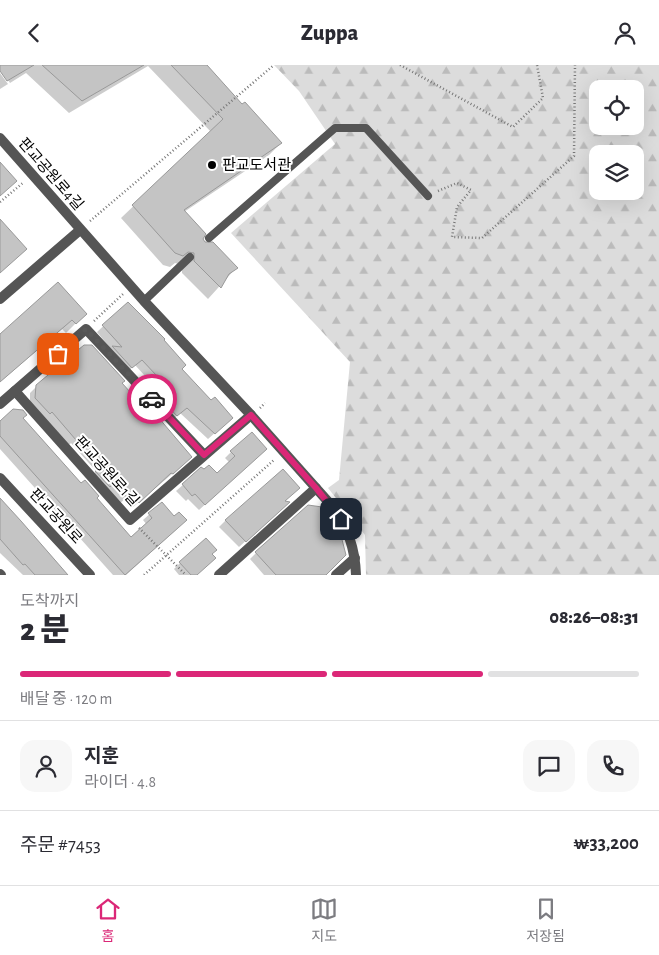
<!DOCTYPE html>
<html lang="ko">
<meta charset="utf-8">
<style>
:root{--surface:#fff;--page:#f7f7f7;--text:#2b2b33;--muted:#7c7c81;--line:#e1e1e2;--accent:#db2777}
body{margin:0;font-family:"Alegreya Sans","Noto Sans KR",sans-serif;background:var(--page);color:var(--text);height:100vh;display:flex;flex-direction:column;font-size:19px;white-space:nowrap}
*{box-sizing:border-box;margin:0}
p{font-size:16px;color:var(--muted)}
.icon{flex:none;width:28px;height:28px;fill:none;stroke:currentColor;stroke-width:2;stroke-linecap:round;stroke-linejoin:round}
.map{position:relative;height:510px;overflow:hidden}
.drawer{display:flex;flex-direction:column;background:var(--surface);flex:1}
.drawer>*{flex:none}
.controls{position:absolute;left:589px;top:15px;display:grid;gap:10px}
.controls a{display:grid;place-items:center;width:55px;height:55px;border-radius:10px;background:var(--surface);box-shadow:0 5px 20px #0002;font-size:25px}
.pin{position:absolute;display:grid;place-items:center;width:42px;height:42px;color:#fff;margin:-21px;border-radius:10px;box-shadow:0 2px 8px #0006}
.courier{position:absolute;display:grid;place-items:center;width:50px;height:50px;margin:-25px;border:4px solid #db2777;border-radius:50%;background:#fff;color:#222;box-shadow:0 1px 6px #0007}
.overview em{font-style:normal;font-weight:800}
.overview div{display:flex;flex-direction:column-reverse}
.overview{display:flex;align-items:center;justify-content:space-between;height:85px;padding:0 20px}
h1{font-size:32px;font-weight:800;line-height:38px}
.bar{display:grid;grid-template-columns:repeat(4,1fr);gap:8px 5px;align-content:center;height:60px;padding:0 20px}
.bar i{height:6px;border-radius:4px;background:var(--line)}
.bar .current{background:var(--accent)}
.bar p{grid-column:span 4}
.line{display:flex;align-items:center;gap:12px;padding:0 20px;border-top:1px solid var(--line)}
.line div{flex:1}
.round{display:grid;place-items:center;flex:none;width:52px;height:52px;border-radius:15px;background:var(--page)}
header{display:flex;justify-content:space-between;align-items:center;height:65px;padding:0 20px;background:var(--surface);font-size:22px;font-weight:800}
.menu{display:flex;justify-content:space-around;align-items:center;height:70px;border-top:1px solid var(--line);background:var(--surface);font-size:14px;color:var(--muted)}
.menu a{display:grid;justify-items:center;gap:2px}
.menu .current{color:var(--accent)}
.map>svg:first-child{display:block}
.forest{fill:url(#forest-firs);fill-rule:evenodd}
.shadow{fill:#0003}
.building{fill:#c4c4c4;stroke:#999}
.lines{fill:none;stroke-linecap:round;stroke-linejoin:round}
.path{stroke:#777;stroke-width:2.5;stroke-dasharray:1 2.5;stroke-linecap:butt}
.service{stroke:#555;stroke-width:8}
.minor{stroke:#555;stroke-width:10}
.done{stroke:#595959;stroke-width:5;stroke-dasharray:0 9}
.route{stroke:#db2777;stroke-width:6}
.poi-dot{fill:#000;stroke:#fff;stroke-width:2}
.labels{text-anchor:middle;stroke-width:4;stroke-linejoin:round;paint-order:stroke}
.poi-label{font-size:15px;fill:#000;stroke:#fff;text-anchor:start}
.street-label{font-size:15px;fill:#000;stroke:#fff}
</style>
<header><svg class="icon" aria-label="back" viewBox="0 0 24 24"><path d="M15 5l-7 7 7 7"/></svg>Zuppa<svg class="icon" aria-label="person" viewBox="0 0 24 24"><circle cx="12" cy="8" r="4"/><path d="M4 21q1-7 8-7t8 7"/></svg></header>
<div class="map">
<svg width="659" height="510" viewBox="0 0 659 510">
<defs>
<pattern id="forest-firs" width="22" height="20" patternUnits="userSpaceOnUse" patternTransform="scale(1.25)"><rect width="22" height="20" fill="#dcdcdc"/><path d="M5 1l3.5 6h-7zM16 11l3.5 6h-7z" fill="#bbb"/></pattern>
</defs>
<rect width="100%" height="100%" fill="#fff"/>
<path class="forest" d="M274 0H659V510H366L365 470 328 423 339 415 350 297 231 168 335 79 299 26ZM598 24H635V61H598ZM598 89H635V126H598Z"/>
<g class="shadow">
<polygon points="0,0 205,0 242,40 281,78 269,90 184,147 204,178 236,203 208,234 182,208 182,200 175,198 170,202 163,200 121,153 211,67 148,1 69,48 26,8 10,18 0,4"/>
<polygon points="0,8 8,19 0,24"/>
<polygon points="128,238 225,359 208,374 180,348 170,357 159,337 164,332 135,300 125,309 107,288 111,284 97,267"/>
<polygon points="85,249 66,268 62,264 0,317 0,270"/>
<polygon points="121,318 185,398 132,443 124,435 120,438 90,413 96,406 71,378 69,380 30,340 30,328 37,321"/>
<polygon points="21,354 131,474 147,460 143,455 162,438 179,462 126,510 113,510 0,384 0,358"/>
<polygon points="231,387 259,390 199,445 188,434 186,436 176,426 201,404 217,410 230,398 225,393"/>
<polygon points="0,435 68,510 23,510 0,488"/>
<polygon points="283,437 282,443 239,482 219,462 226,455"/>
<polygon points="256,488 324,510 264,510 250,494"/>
<polygon points="180,498 196,510 179,510 174,504"/>
</g>
<g class="building">
<polygon points="0,0 34,0 7,16 0,6"/>
<polygon points="42,0 144,0 82,36"/>
<polygon points="171,0 207,0 242,39 245,37 282,78 184,145 206,169 203,174 205,177 213,177 238,203 229,209 221,223 194,196 194,188 188,187 183,191 175,188 132,140 223,54"/>
<polygon points="0,97 17,116 0,131"/>
<polygon points="0,154 27,184 0,208"/>
<polygon points="58,217 87,249 76,259 72,255 0,317 0,269"/>
<polygon points="128,237 165,274 164,275 186,300 182,304 211,335 215,332 233,353 215,369 187,343 177,351 163,336 167,332 164,330 170,325 142,295 132,303 112,281 122,282 102,260"/>
<polygon points="84,280 92,280 125,316 122,318 149,348 152,345 192,392 173,409 171,408 139,438 131,429 127,433 114,418 110,422 95,406 102,399 78,373 76,375 52,347 50,349 35,333 36,320"/>
<polygon points="13,344 23,345 27,350 23,353 81,418 85,415 99,431 97,433 131,472 152,453 148,448 162,437 174,451 179,447 187,455 125,510 0,371 0,356"/>
<polygon points="252,367 267,384 205,440 195,429 192,431 182,419 201,402 204,404 209,400 217,408 235,391 230,386"/>
<polygon points="283,404 300,423 285,436 290,437 246,477 225,455"/>
<polygon points="0,433 21,456 68,510 35,510 25,499 23,500 0,474"/>
<polygon points="308,440 322,442 331,452 328,455 340,467 346,490 326,510 276,510 255,487"/>
<polygon points="206,473 217,485 212,489 216,493 197,510 191,510 179,497"/>
</g>
<g class="lines">
<g class="path">
<polyline points="400,0 513,62 543,33 537,0"/>
<polyline points="438,126 457,118 471,125 457,142 452,172 482,173 574,91 575,0"/>
<polyline points="0,137 24,117"/>
<polyline points="90,156 274,0"/>
<polyline points="94,256 123,229"/>
<polyline points="260,343 265,338"/>
<polyline points="139,463 186,510"/>
<polyline points="144,510 274,395"/>
</g>
<g class="service">
<polyline points="209,173 335,63 366,63 428,131"/>
<polyline points="144,236 190,192"/>
</g>
<g class="minor">
<path d="M0 73 144 236 251 350 332 441C348 463 355 483 356 510"/>
<polyline points="0,234 80,165"/>
<polyline points="15,326 130,455 251,350"/>
<polyline points="0,339 86,264 204,390"/>
<polyline points="0,413 90,510"/>
<polyline points="0,509 1,510"/>
<polyline points="219,510 316,423"/>
<polyline points="336,510 355,493"/>
</g>
</g>
<g class="lines">
<polyline class="done" points="58,289 86,264 152,334"/>
<polyline class="route" points="152,334 204,390 251,350 316,423 341,454"/>
</g>
<circle class="poi-dot" cx="212" cy="100" r="5"/>
<g class="labels">
<g class="poi-label">
<text x="222" y="105">판교도서관</text>
</g>
<g class="street-label">
<text transform="translate(51 109) rotate(49)" y="5">판교공원로4길</text>
<text transform="translate(107 406) rotate(48)" y="5">판교공원로1길</text>
<text transform="translate(56 451) rotate(47)" y="5">판교공원로</text>
</g>
</g>
</svg>
<div class="controls">
<a><svg class="icon" aria-label="locate" viewBox="0 0 24 24"><circle cx="12" cy="12" r="6"/><path d="M12 2v4M12 18v4M2 12h4M18 12h4"/></svg></a>
<a><svg class="icon" aria-label="layers" viewBox="0 0 24 24"><path d="M12 4l9 5-9 5-9-5zM3 14l9 5 9-5"/></svg></a>
</div>
<div class="pin" style="left:58px;top:289px;background:#ea580c"><svg class="icon" aria-label="bag" viewBox="0 0 24 24"><path d="M5 8h14l-1 12H6zM9 8a3 3 0 0 1 6 0"/></svg></div>
<div class="pin" style="left:341px;top:454px;background:#1f2937"><svg class="icon" aria-label="home" viewBox="0 0 24 24"><path d="M3 11l9-7 9 7M6 9v11h12V9"/></svg></div>
<div class="courier" style="left:152px;top:334px"><svg class="icon" aria-label="car" viewBox="0 0 24 24"><path d="M5 17H2v-5l4-1 3-4h7l3 4 3 1v5h-3M9 17h6M6 11h13"/><circle cx="7" cy="17" r="2"/><circle cx="17" cy="17" r="2"/></svg></div>
</div>
<section class="drawer">
<div class="overview"><div><h1>2 분</h1><p>도착까지</p></div><em>08:26–08:31</em></div>
<div class="bar"><i class="current"></i><i class="current"></i><i class="current"></i><i></i><p>배달 중 · 120 m</p></div>
<div class="line" style="height:90px"><a class="round"><svg class="icon" aria-label="person" viewBox="0 0 24 24"><circle cx="12" cy="8" r="4"/><path d="M4 21q1-7 8-7t8 7"/></svg></a><div><b>지훈</b><p>라이더 · 4.8</p></div><a class="round"><svg class="icon" aria-label="chat" viewBox="0 0 24 24"><path d="M4 5h16v11H9l-5 4z"/></svg></a><a class="round"><svg class="icon" aria-label="phone" viewBox="0 0 24 24"><path d="M5 4h4l2 5-3 2q2 4 5 5l2-3 5 2v4C11 20 4 13 5 4z"/></svg></a></div>
<div class="line" style="height:65px"><div>주문 #7453</div><b>₩33,200</b></div>
</section>
<nav class="menu">
<a class="current"><svg class="icon" aria-label="home" viewBox="0 0 24 24"><path d="M3 11l9-7 9 7M6 9v11h12V9"/></svg>홈</a>
<a><svg class="icon" aria-label="map" viewBox="0 0 24 24"><path d="M3 6l6-2 6 2 6-2v14l-6 2-6-2-6 2zM9 4v14M15 6v14"/></svg>지도</a>
<a><svg class="icon" aria-label="saved" viewBox="0 0 24 24"><path d="M7 4h10v16l-5-4-5 4z"/></svg>저장됨</a>
</nav>
